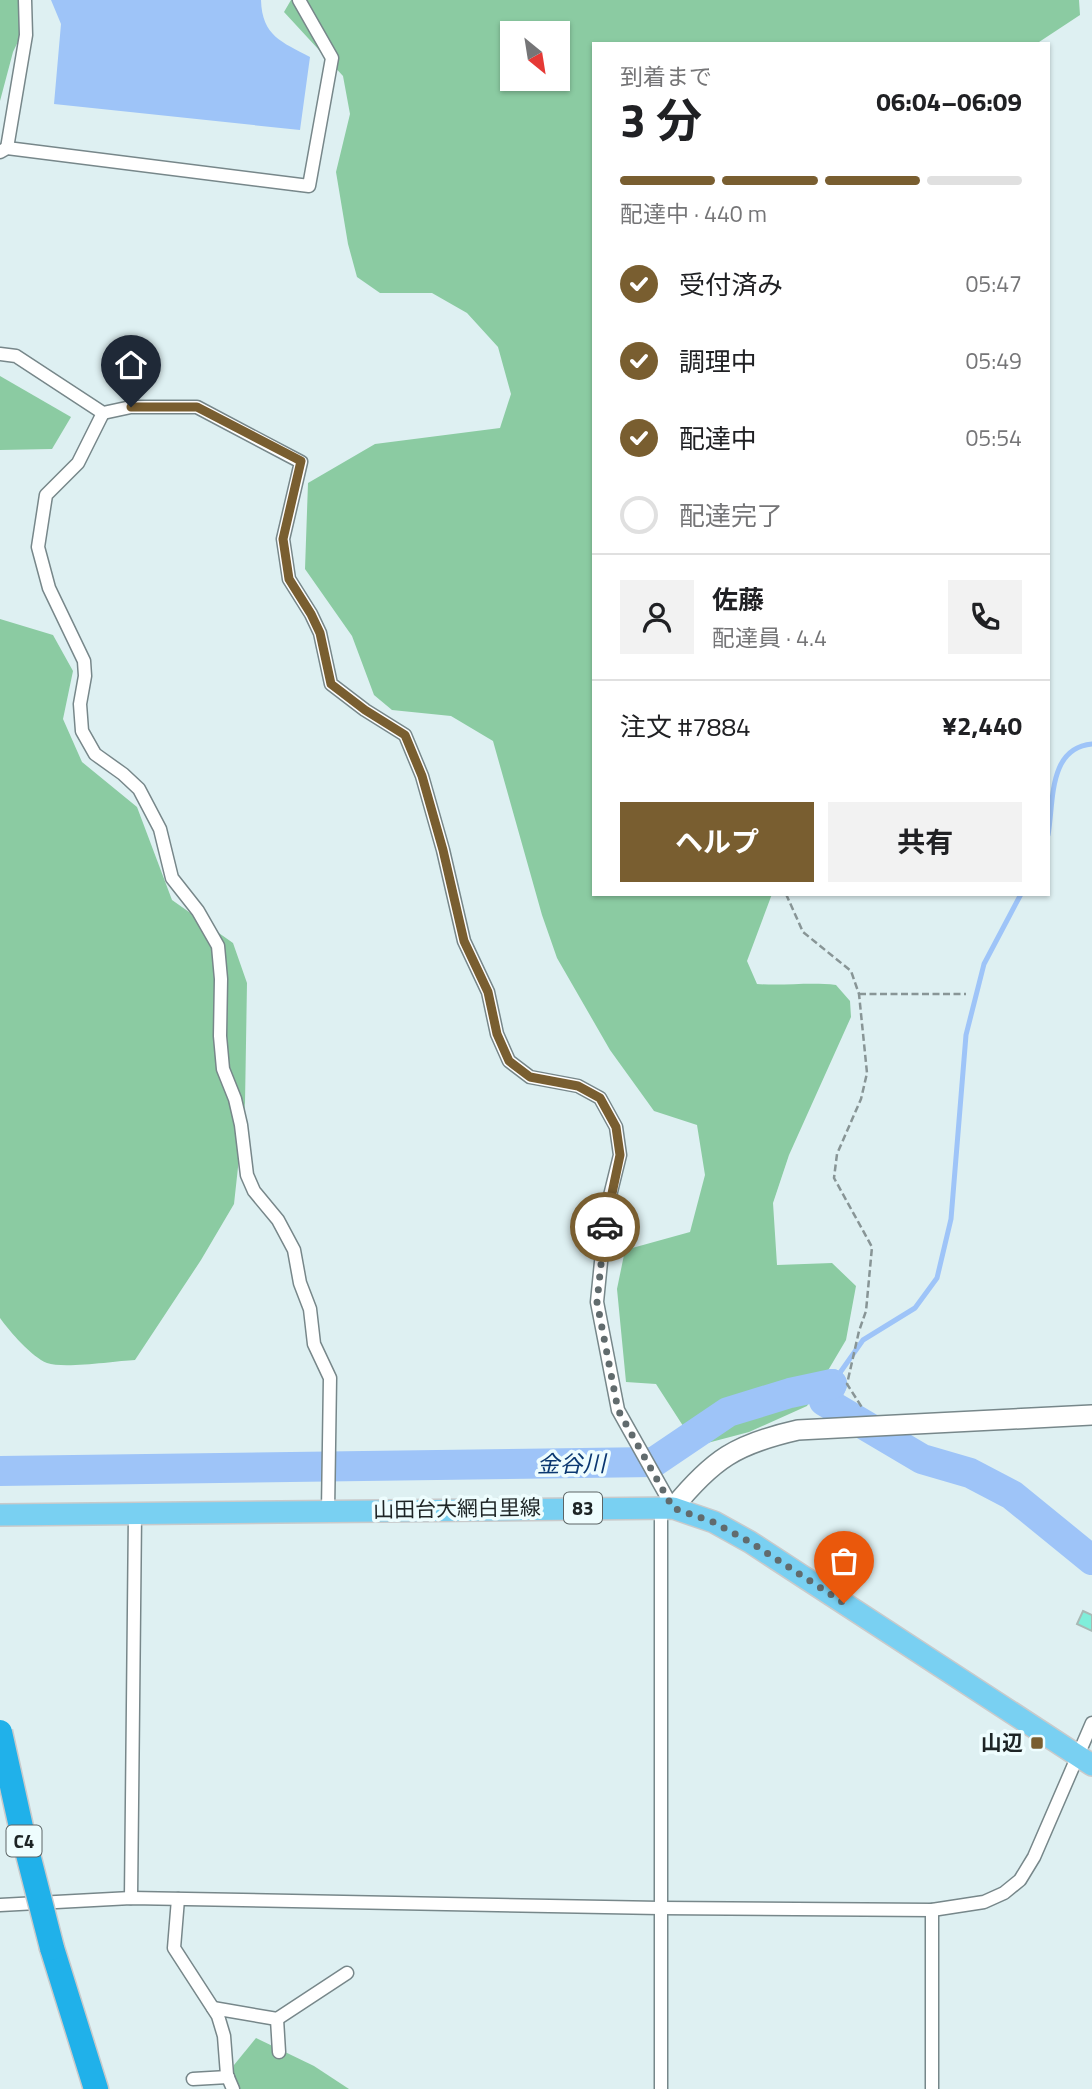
<!DOCTYPE html>
<html lang="ja">
<meta charset="utf-8">
<style>
:root{--surface:#fff;--page:#f2f2f2;--text:#202124;--muted:#757577;--line:#e0e0e0;--accent:#795e30}
body{margin:0;font-family:"Titillium Web","Noto Sans JP",sans-serif;background:var(--page);color:var(--text);height:100vh;display:flex;flex-direction:column;font-size:26px;white-space:nowrap}
*{box-sizing:border-box;margin:0}
p{font-size:23px;color:var(--muted)}
.icon{flex:none;width:38px;height:38px;fill:none;stroke:currentColor;stroke-width:2;stroke-linecap:round;stroke-linejoin:round}
.map{position:relative;flex:1;overflow:hidden}
.drawer{position:absolute;left:592px;top:42px;width:458px;height:854px;display:flex;flex-direction:column;background:var(--surface);border-radius:0px;box-shadow:0 2px 5px #0004}
.drawer>*{flex:none}
.needle{width:46px;rotate:150deg}
.controls{position:absolute;left:500px;top:21px;display:grid;gap:14px}
.controls a{display:grid;place-items:center;width:70px;height:70px;border-radius:0px;background:var(--surface);box-shadow:0 2px 5px #0004;font-size:35px}
.pin{position:absolute;display:grid;place-items:center;width:60px;height:60px;color:#fff;margin:-72px -30px;border-radius:50% 50% 50% 0;rotate:-45deg;box-shadow:0 0 7px #0007}
.pin .icon{rotate:45deg}
.courier{position:absolute;display:grid;place-items:center;width:70px;height:70px;margin:-35px;border:5px solid #795e30;border-radius:50%;background:#fff;color:#222;box-shadow:0 2px 9px #0007}
.headline em{font-style:normal;font-weight:700}
.headline div{display:flex;flex-direction:column-reverse}
.headline{display:flex;align-items:center;justify-content:space-between;height:119px;padding:0 28px}
h1{font-size:46px;font-weight:700;line-height:52px}
.bar{display:grid;grid-template-columns:repeat(4,1fr);gap:10px 7px;align-content:center;height:84px;padding:0 28px}
.bar i{height:9px;border-radius:5px;background:var(--line)}
.bar .current{background:var(--accent)}
.bar p{grid-column:span 4}
.line{display:flex;align-items:center;gap:18px;padding:0 28px;border-top:2px solid var(--line)}
.line div{flex:1}
.round{display:grid;place-items:center;flex:none;width:74px;height:74px;border-radius:0px;background:var(--page)}
ol{padding:0 28px;list-style:none}
li{display:flex;align-items:center;gap:21px;height:77px}
li p{margin-inline-start:auto}
li .icon{padding:7px;border-radius:50%;background:var(--accent);color:#fff;stroke-width:4}
li:last-child{color:var(--muted)}
li i{width:38px;height:38px;border:4px solid var(--line);border-radius:50%}
.button{display:flex;gap:14px;margin-top:auto;padding:14px 28px}
.button a{flex:1;height:80px;border-radius:0px;background:var(--accent);color:#fff;font-size:28px;font-weight:700;line-height:80px;text-align:center}
.button a+a{background:var(--page);color:var(--text)}
.map>svg:first-child{display:block}
.green{fill:#8bcba2;fill-rule:evenodd}
.water{fill:#9ec4f8}
.lines{fill:none;stroke-linecap:round;stroke-linejoin:round}
.stream{stroke:#9ec4f8;stroke-width:5}
.river{stroke:#9ec4f8;stroke-width:30}
.building{fill:#80eeda;stroke:#a8b9b5;stroke-width:2}
.street-casing{stroke:#77878a;stroke-width:15}
.secondary-casing{stroke:#77878a;stroke-width:22}
.primary-casing{stroke:#c9cacb;stroke-width:24}
.highway-casing{stroke:#c9cacb;stroke-width:27}
.path{stroke:#889596;stroke-width:2.5;stroke-dasharray:7 3.5;stroke-linecap:butt}
.street{stroke:#fff;stroke-width:12}
.secondary{stroke:#fff;stroke-width:19}
.primary{stroke:#79d0f2;stroke-width:21}
.highway{stroke:#20b1ea;stroke-width:24}
.highway-bridge-casing{stroke:#c9cacb;stroke-width:27;stroke-linecap:butt}
.highway-bridge{stroke:#20b1ea;stroke-width:24}
.done{stroke:#616b6d;stroke-width:7;stroke-dasharray:0 12.6}
.route{stroke:#795e30;stroke-width:9}
.poi-dot{fill:#795e30;stroke:#eefdfe;stroke-width:2.5}
.labels{text-anchor:middle;stroke-width:7;stroke-linejoin:round;paint-order:stroke}
.shield{fill:#eefdfe;stroke:#5c6566;stroke-width:2}
.shield-label{font-size:19px;font-weight:bold;fill:#1d2425}
.street-label{font-size:21px;fill:#1d2425;stroke:#eefdfe}
.poi-label{font-size:21px;font-weight:bold;fill:#1d2425;stroke:#eefdfe;text-anchor:end}
.water-label{font-size:23px;font-style:italic;fill:#0b3871;stroke:#eefdfe}
</style>
<div class="map">
<svg width="1092" height="2089" viewBox="0 0 1092 2089">
<rect width="100%" height="100%" fill="#def0f2"/>
<g class="green">
<polygon points="0,0 21,0 31,14 13,52 0,101"/>
<path d="M291 0H1079L1080 15 1036 44H593V894H772L747 961 757 984C784 986 810 982 836 985L850 1001 851 1017 789 1155 773 1203 777 1265 832 1263 856 1286 846 1340 807 1406 749 1432 696 1446 656 1384 626 1382 617 1289 625 1250 690 1232 705 1175 697 1125 654 1111 610 1050 557 958 542 915 493 741 451 716 392 710 374 695 352 636 305 569 308 483 375 444 500 428 511 394 498 347 467 313 432 293H380L357 277 348 244 336 172 350 114 343 76 284 12ZM513 33H558V79H513Z"/>
<polygon points="0,376 71,417 52,449 0,450"/>
<path d="M0 619 53 635 73 671 63 719 82 762 137 807 172 900 233 943 247 983 245 1103 234 1204 201 1260 135 1360C115 1361 64 1369 47 1363 32 1357 10 1332 0 1318Z"/>
<polygon points="256,2038 314,2066 349,2089 234,2089 234,2065"/>
</g>
<path class="water" d="M51 0H261C262 36 282 42 310 57L300 130 54 104 61 24Z"/>
<g class="lines">
<g class="stream">
<path d="M1048 835C1054 801 1048 748 1092 744"/>
<polyline points="832,1384 863,1340 915,1308 937,1278 951,1219 966,1035 984,964 1021,894"/>
</g>
<g class="river">
<polyline points="832,1384 824,1401 922,1459 970,1473 1012,1495 1092,1560"/>
<polyline points="0,1471 654,1462 728,1412 790,1393 832,1384"/>
</g>
</g>
<polygon class="building" points="1083,1611 1092,1615 1092,1631 1077,1624"/>
<g class="lines">
<g class="street-casing">
<g id="street">
<polyline points="7,148 26,35 25,0"/>
<polyline points="0,152 7,148 309,186 332,58 299,0"/>
<polyline points="0,354 16,356 103,413 131,407 197,407 301,462 283,539 289,579 311,614 320,633 331,684 365,710 405,735 422,776 443,850 464,941 488,992 497,1034 509,1061 530,1077 578,1086 600,1098 616,1127 620,1155 606,1212 597,1302 618,1410 673,1508"/>
<polyline points="103,413 78,463 46,495 38,547 49,588 84,661 85,676 80,704 82,731 95,754 123,774 139,789 160,829 172,878 198,911 218,946 221,979 220,1036 223,1069 235,1099 241,1125 247,1175 254,1191 278,1220 294,1250 300,1283 310,1309 314,1344 330,1378 328,1511"/>
<polyline points="661,1508 661,2089"/>
<polyline points="131,1898 135,1514"/>
<polyline points="178,1899 174,1948 218,2016 224,2036 227,2075 233,2089"/>
<polyline points="0,1905 131,1898 660,1908 932,1910 984,1902 1004,1893 1020,1880 1034,1857 1092,1723"/>
<polyline points="932,1910 932,2089"/>
<polyline points="213,2008 277,2019 347,1973"/>
<polyline points="277,2019 279,2052"/>
<polyline points="193,2079 228,2077"/>
</g>
</g>
<g class="secondary-casing">
<path id="secondary" d="M673 1508C713 1459 736 1444 798 1430L1092 1415"/>
</g>
<g class="primary-casing">
<polyline id="primary" points="0,1515 673,1508 714,1522 750,1542 1092,1765"/>
</g>
<g class="highway-casing">
<polyline id="highway" points="52,1948 96,2089"/>
</g>
<g class="path">
<polyline points="786,894 803,932 851,971 859,994 867,1073 861,1099 837,1154 834,1178 872,1247 866,1311 859,1331 847,1384 863,1409"/>
<polyline points="859,994 966,994"/>
</g>
<use href="#street" class="street"/>
<use href="#secondary" class="secondary"/>
<use href="#primary" class="primary"/>
<use href="#highway" class="highway"/>
<g class="highway-bridge-casing">
<polyline id="highway-bridge" points="0,1732 21,1827 52,1948"/>
</g>
<use href="#highway-bridge" class="highway-bridge"/>
</g>
<g class="lines">
<polyline class="done" points="605,1227 597,1302 618,1410 673,1508 713,1522 750,1542 844,1603"/>
<polyline class="route" points="131,407 197,407 301,461 283,539 289,579 311,614 320,633 331,684 365,710 405,735 422,776 443,850 464,941 488,992 497,1034 509,1061 530,1077 578,1086 600,1098 616,1127 620,1155 605,1227"/>
</g>
<rect class="poi-dot" x="1030" y="1736" width="14" height="14" rx="3.5"/>
<g class="labels">
<g class="shield">
<rect x="564" y="1492.5" width="38" height="31" rx="5"/>
<rect x="6.5" y="1825.5" width="35" height="31" rx="5"/>
</g>
<g class="shield-label">
<text x="583" y="1515">83</text>
<text x="24" y="1848">C4</text>
</g>
<g class="street-label">
<text transform="translate(457 1509) rotate(-1)" y="7">山田台大網白里線</text>
</g>
<g class="poi-label">
<text x="1023" y="1750">山辺</text>
</g>
<g class="water-label">
<text transform="translate(571 1464) rotate(-1)" y="8">金谷川</text>
</g>
</g>
</svg>
<div class="controls">
<a><svg class="needle" viewBox="-14 -14 28 28"><path d="M0-13l5 13h-10z" fill="#e53935"/><path d="M0 13l5-13h-10z" fill="#757577"/></svg></a>
</div>
<div class="pin" style="left:844px;top:1603px;background:#ea580c"><svg class="icon" aria-label="bag" viewBox="0 0 24 24"><path d="M5 8h14l-1 12H6zM9 8a3 3 0 0 1 6 0"/></svg></div>
<div class="pin" style="left:131px;top:407px;background:#1f2937"><svg class="icon" aria-label="home" viewBox="0 0 24 24"><path d="M3 11l9-7 9 7M6 9v11h12V9"/></svg></div>
<div class="courier" style="left:605px;top:1227px"><svg class="icon" aria-label="car" viewBox="0 0 24 24"><path d="M5 17H2v-5l4-1 3-4h7l3 4 3 1v5h-3M9 17h6M6 11h13"/><circle cx="7" cy="17" r="2"/><circle cx="17" cy="17" r="2"/></svg></div>
<section class="drawer">
<div class="headline"><div><h1>3 分</h1><p>到着まで</p></div><em>06:04–06:09</em></div>
<div class="bar"><i class="current"></i><i class="current"></i><i class="current"></i><i></i><p>配達中 · 440 m</p></div>
<ol>
<li><svg class="icon" aria-label="check" viewBox="0 0 24 24"><path d="M5 12l5 5 9-10"/></svg>受付済み<p>05:47</p></li>
<li><svg class="icon" aria-label="check" viewBox="0 0 24 24"><path d="M5 12l5 5 9-10"/></svg>調理中<p>05:49</p></li>
<li><svg class="icon" aria-label="check" viewBox="0 0 24 24"><path d="M5 12l5 5 9-10"/></svg>配達中<p>05:54</p></li>
<li><i></i>配達完了</li>
</ol>
<div class="line" style="height:126px"><a class="round"><svg class="icon" aria-label="person" viewBox="0 0 24 24"><circle cx="12" cy="8" r="4"/><path d="M4 21q1-7 8-7t8 7"/></svg></a><div><b>佐藤</b><p>配達員 · 4.4</p></div><a class="round"><svg class="icon" aria-label="phone" viewBox="0 0 24 24"><path d="M5 4h4l2 5-3 2q2 4 5 5l2-3 5 2v4C11 20 4 13 5 4z"/></svg></a></div>
<div class="line" style="height:91px"><div>注文 #7884</div><b>¥2,440</b></div>
<div class="button"><a>ヘルプ</a><a>共有</a></div>
</section>
</div>
